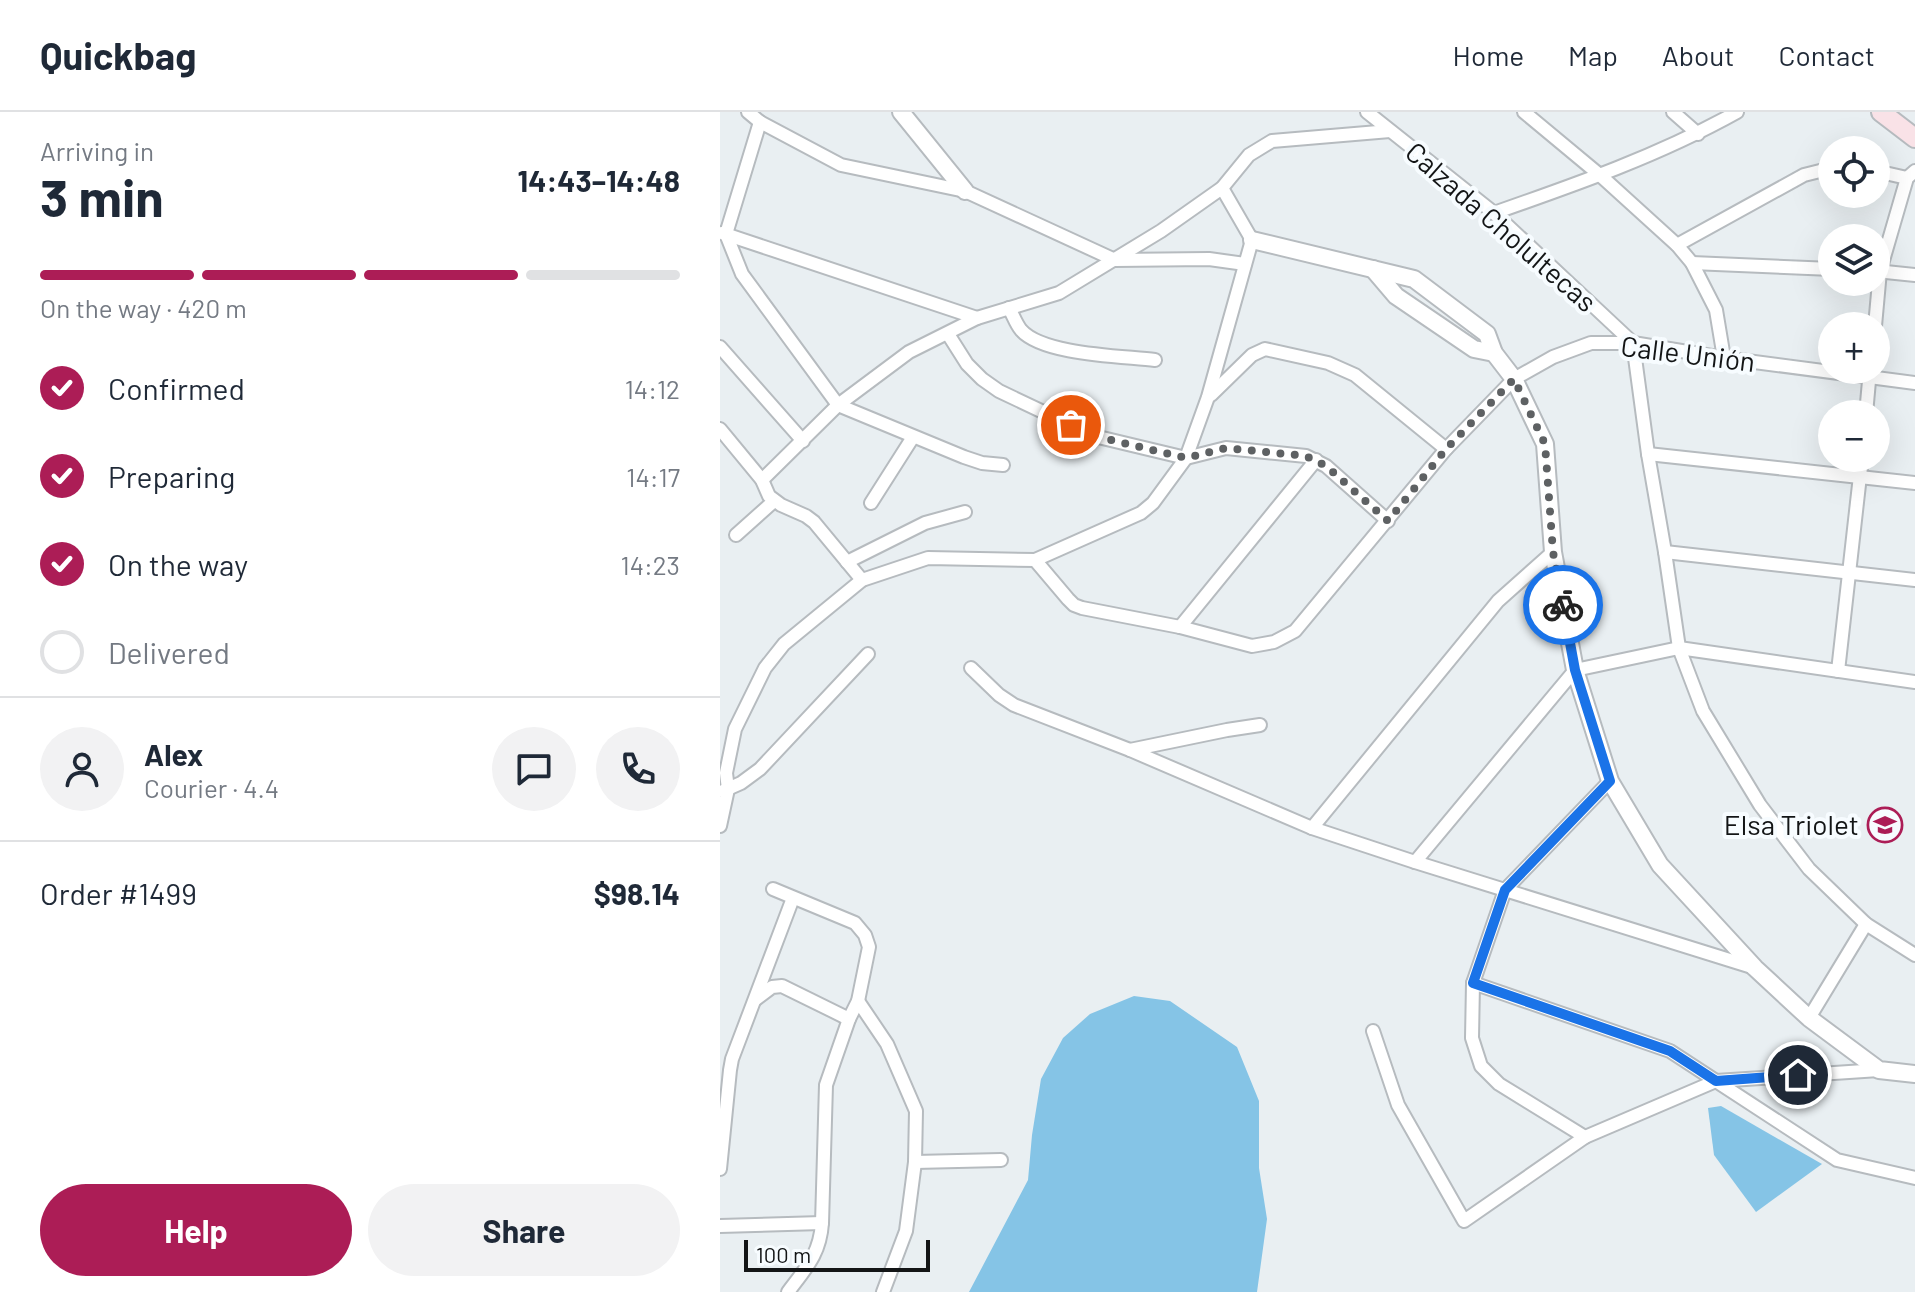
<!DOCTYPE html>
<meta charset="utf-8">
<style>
:root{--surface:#fff;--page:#f2f2f3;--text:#1f2937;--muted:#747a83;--line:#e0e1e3;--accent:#ac1d56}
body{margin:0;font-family:Barlow,sans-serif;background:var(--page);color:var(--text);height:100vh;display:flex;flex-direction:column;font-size:30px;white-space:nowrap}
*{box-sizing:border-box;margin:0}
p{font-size:26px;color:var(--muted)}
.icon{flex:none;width:44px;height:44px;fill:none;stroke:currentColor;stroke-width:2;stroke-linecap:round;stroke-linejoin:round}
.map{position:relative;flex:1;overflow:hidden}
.panel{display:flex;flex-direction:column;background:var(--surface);width:720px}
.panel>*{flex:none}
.controls{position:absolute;left:1098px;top:24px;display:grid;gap:16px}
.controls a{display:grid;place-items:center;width:72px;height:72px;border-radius:50%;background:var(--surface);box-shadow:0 8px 32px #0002;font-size:40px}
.scale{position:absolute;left:24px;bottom:20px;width:186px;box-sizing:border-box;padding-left:8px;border:4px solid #131516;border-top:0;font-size:22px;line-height:28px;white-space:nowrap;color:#131516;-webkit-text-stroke:6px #f7fcff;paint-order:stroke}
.pin{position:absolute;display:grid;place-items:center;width:68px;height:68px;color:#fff;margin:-34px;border:4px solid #fff;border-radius:50%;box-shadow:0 2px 8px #0007}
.courier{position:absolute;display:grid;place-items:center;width:80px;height:80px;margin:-40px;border:6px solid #1a73e8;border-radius:50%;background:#fff;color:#222;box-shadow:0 2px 10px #0007}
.summary em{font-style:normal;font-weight:700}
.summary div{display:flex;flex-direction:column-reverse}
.summary{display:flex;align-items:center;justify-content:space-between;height:136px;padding:0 40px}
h1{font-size:52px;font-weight:700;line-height:60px}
.bar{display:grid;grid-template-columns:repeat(4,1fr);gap:12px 8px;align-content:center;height:96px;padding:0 40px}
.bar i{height:10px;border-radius:6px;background:var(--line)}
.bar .current{background:var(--accent)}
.bar p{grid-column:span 4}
.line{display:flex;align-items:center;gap:20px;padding:0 40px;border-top:2px solid var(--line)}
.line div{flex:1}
.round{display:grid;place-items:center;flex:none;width:84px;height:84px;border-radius:42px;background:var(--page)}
ol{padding:0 40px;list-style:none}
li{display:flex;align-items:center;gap:24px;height:88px}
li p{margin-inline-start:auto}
li .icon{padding:8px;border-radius:50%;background:var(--accent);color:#fff;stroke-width:4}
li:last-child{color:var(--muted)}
li i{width:44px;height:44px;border:4px solid var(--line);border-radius:50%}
.cta{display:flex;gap:16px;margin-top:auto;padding:16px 40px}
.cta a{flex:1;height:92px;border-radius:48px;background:var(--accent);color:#fff;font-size:32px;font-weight:700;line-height:92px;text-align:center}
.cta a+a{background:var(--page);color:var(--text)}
header{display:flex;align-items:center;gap:48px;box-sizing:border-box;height:112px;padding:0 40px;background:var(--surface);border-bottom:2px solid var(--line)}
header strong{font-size:38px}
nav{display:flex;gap:44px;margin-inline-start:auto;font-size:28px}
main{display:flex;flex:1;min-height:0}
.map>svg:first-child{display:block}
.green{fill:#85c4e6}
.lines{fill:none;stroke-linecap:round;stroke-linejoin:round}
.minor-casing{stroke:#b6bbbf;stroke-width:16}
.tertiary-casing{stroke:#b6bbbf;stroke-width:20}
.secondary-casing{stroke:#b6bbbf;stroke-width:22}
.minor{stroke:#fff;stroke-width:12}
.tertiary{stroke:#fff;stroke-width:16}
.secondary{stroke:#f9e2e7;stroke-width:18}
.done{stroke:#5e6163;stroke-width:8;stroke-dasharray:0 14.4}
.route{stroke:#1a73e8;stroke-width:10}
.labels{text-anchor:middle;stroke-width:8;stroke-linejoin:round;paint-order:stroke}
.street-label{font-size:28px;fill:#131516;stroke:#f7fcff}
.poi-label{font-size:28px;fill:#131516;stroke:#f7fcff;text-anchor:end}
</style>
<header>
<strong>Quickbag</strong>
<nav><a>Home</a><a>Map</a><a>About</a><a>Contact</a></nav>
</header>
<main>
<section class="panel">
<div class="summary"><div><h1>3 min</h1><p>Arriving in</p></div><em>14:43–14:48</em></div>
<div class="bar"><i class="current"></i><i class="current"></i><i class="current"></i><i></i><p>On the way · 420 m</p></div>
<ol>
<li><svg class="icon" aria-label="check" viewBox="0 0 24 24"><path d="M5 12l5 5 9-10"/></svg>Confirmed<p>14:12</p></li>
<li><svg class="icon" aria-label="check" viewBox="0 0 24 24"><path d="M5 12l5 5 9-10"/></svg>Preparing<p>14:17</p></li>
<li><svg class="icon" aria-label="check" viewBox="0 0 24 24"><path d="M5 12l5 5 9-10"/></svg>On the way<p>14:23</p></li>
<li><i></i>Delivered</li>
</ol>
<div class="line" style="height:144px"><a class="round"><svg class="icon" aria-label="person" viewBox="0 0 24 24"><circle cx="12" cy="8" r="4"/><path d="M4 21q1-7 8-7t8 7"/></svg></a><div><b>Alex</b><p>Courier · 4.4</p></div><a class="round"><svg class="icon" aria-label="chat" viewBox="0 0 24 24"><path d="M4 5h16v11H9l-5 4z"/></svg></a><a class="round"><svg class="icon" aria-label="phone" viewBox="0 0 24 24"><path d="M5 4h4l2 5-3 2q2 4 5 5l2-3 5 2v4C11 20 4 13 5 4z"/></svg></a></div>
<div class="line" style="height:104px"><div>Order #1499</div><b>$98.14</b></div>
<div class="cta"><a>Help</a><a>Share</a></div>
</section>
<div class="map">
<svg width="1195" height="1180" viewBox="0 0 1195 1180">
<rect width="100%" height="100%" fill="#e9eff2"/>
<g class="green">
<polygon points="414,884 450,889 517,935 539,989 539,1056 547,1107 537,1180 249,1180 308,1068 312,1023 321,967 343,926 370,902"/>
<polygon points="1001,994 1102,1052 1036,1100 994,1043 988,996"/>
</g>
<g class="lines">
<g class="minor-casing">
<g id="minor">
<polyline points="28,0 40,10 121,53 245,79 395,148 489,147 525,152"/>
<polyline points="647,0 774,101 913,231 928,342 945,440 959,536 983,599 1040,693 1089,757 1146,812 1195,843"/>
<polyline points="804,0 881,64 957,133 972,151 996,198 1004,246"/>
<polyline points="953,0 978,22"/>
<polyline points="40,10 6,122 22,162 118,293 244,345 262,351 283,353"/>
<polyline points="1156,59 1187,66"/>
<path d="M774 101C857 72 940 43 1017 0"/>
<polyline points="2,121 257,206"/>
<polyline points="957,133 1084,63 1112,56"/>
<polyline points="972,151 1112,157"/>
<polyline points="1156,159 1195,163"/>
<path d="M289 196C293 203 296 212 301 218 323 243 402 244 435 248"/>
<polyline points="1155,214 1160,159 1187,66 1195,59"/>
<polyline points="228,222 247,252 262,267 279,279 374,324 466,346 506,336 586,344 606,354 668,409"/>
<polyline points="0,235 83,329"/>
<polyline points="491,283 532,243 545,237 608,251 635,263 726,337"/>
<polyline points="1146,302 1150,258"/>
<polyline points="0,317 42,368 49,384 61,393 86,404 94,410 142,468"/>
<polyline points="928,342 1195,371"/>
<polyline points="42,368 118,293 189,240 257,206 339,181 441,119 502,76 529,43 552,29 670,19"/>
<polyline points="151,391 193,325"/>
<polyline points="16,423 54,389"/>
<polyline points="945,440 1195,468"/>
<polyline points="315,448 348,487 354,493 362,496 460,515 532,534 554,530 575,519 726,337 794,267 833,245 871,231 913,231 1004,246 1195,271"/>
<polyline points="127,450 205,411 245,400"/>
<polyline points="460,515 596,348"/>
<polyline points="251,556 279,583 294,593 410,638 592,716 695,750 1032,855"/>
<polyline points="1118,559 1142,346"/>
<polyline points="410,638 507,618 540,613"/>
<polyline points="3,679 21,671 40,657 148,542"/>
<polyline points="0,714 8,677 6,661 15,617 45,556 64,532 142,468 208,446 315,448 421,401 433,391 466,346 488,285 532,128 502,76"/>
<polyline points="592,716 778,489 833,440"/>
<polyline points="695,750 855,558 959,536 1195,570"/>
<path d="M53 777 135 811 145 823 149 835 138 889 129 907 106 973 102 1111C100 1142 86 1156 68 1180"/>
<polyline points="753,871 950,939 1117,1048 1195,1066"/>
<polyline points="36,887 52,875 62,874 129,907"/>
<polyline points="138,889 167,932 196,999 195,1050 186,1119 163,1180"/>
<polyline points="1089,906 1146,812"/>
<polyline points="653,919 678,993 744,1109 865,1025 996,969 1159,958"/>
<polyline points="865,1025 779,972 761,954 752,926 753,871 785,778 890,669"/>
<polyline points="195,1050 281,1048"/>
<polyline points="0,1057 10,958 12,947 73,786"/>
<polyline points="0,1114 102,1111"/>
</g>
</g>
<g class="tertiary-casing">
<g id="tertiary">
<polyline points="181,0 245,79"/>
<polyline points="532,128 694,167 767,222 774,241 794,267 825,332 833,440 855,558 890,669 940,753 1035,856 1089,906 1159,958 1195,962"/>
<polyline points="653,157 676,184 754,237 774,241"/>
</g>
</g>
<g class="secondary-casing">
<polyline id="secondary" points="1161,0 1195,26"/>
</g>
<use href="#minor" class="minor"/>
<use href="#tertiary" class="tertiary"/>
<use href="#secondary" class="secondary"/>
</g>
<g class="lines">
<polyline class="done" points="351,313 374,324 466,346 506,336 586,344 606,354 668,409 726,337 794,267 825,332 833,440 843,493"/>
<polyline class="route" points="843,493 855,558 890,669 785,778 753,871 950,939 996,969 1078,963"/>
</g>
<defs>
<g id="school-ring" transform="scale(1.8)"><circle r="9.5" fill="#f7fcff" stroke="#ac1d56" stroke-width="1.5"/><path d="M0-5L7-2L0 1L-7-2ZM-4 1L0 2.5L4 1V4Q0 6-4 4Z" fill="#ac1d56"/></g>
</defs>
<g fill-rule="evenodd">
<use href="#school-ring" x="1165" y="713"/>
</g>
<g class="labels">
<g class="street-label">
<text transform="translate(781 115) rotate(41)" y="10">Calzada Cholultecas</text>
<text transform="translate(968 242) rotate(7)" y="10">Calle Unión</text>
</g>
<g class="poi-label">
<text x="1139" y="723">Elsa Triolet</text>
</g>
</g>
</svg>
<div class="controls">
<a><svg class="icon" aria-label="locate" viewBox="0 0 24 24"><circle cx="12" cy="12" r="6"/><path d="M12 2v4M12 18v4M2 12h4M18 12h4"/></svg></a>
<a><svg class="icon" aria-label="layers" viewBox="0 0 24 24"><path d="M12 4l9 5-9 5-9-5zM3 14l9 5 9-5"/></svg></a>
<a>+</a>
<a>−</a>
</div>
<div class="scale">100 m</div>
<div class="pin" style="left:351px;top:313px;background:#ea580c"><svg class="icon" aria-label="bag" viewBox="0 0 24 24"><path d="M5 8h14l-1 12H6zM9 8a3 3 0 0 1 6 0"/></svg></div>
<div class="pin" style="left:1078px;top:963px;background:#1f2937"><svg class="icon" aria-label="home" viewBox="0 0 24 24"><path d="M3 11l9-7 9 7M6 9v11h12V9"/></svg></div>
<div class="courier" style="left:843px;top:493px"><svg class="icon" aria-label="bike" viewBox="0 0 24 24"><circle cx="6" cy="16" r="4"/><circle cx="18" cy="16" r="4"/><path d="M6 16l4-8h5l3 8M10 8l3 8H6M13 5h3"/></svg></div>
</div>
</main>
